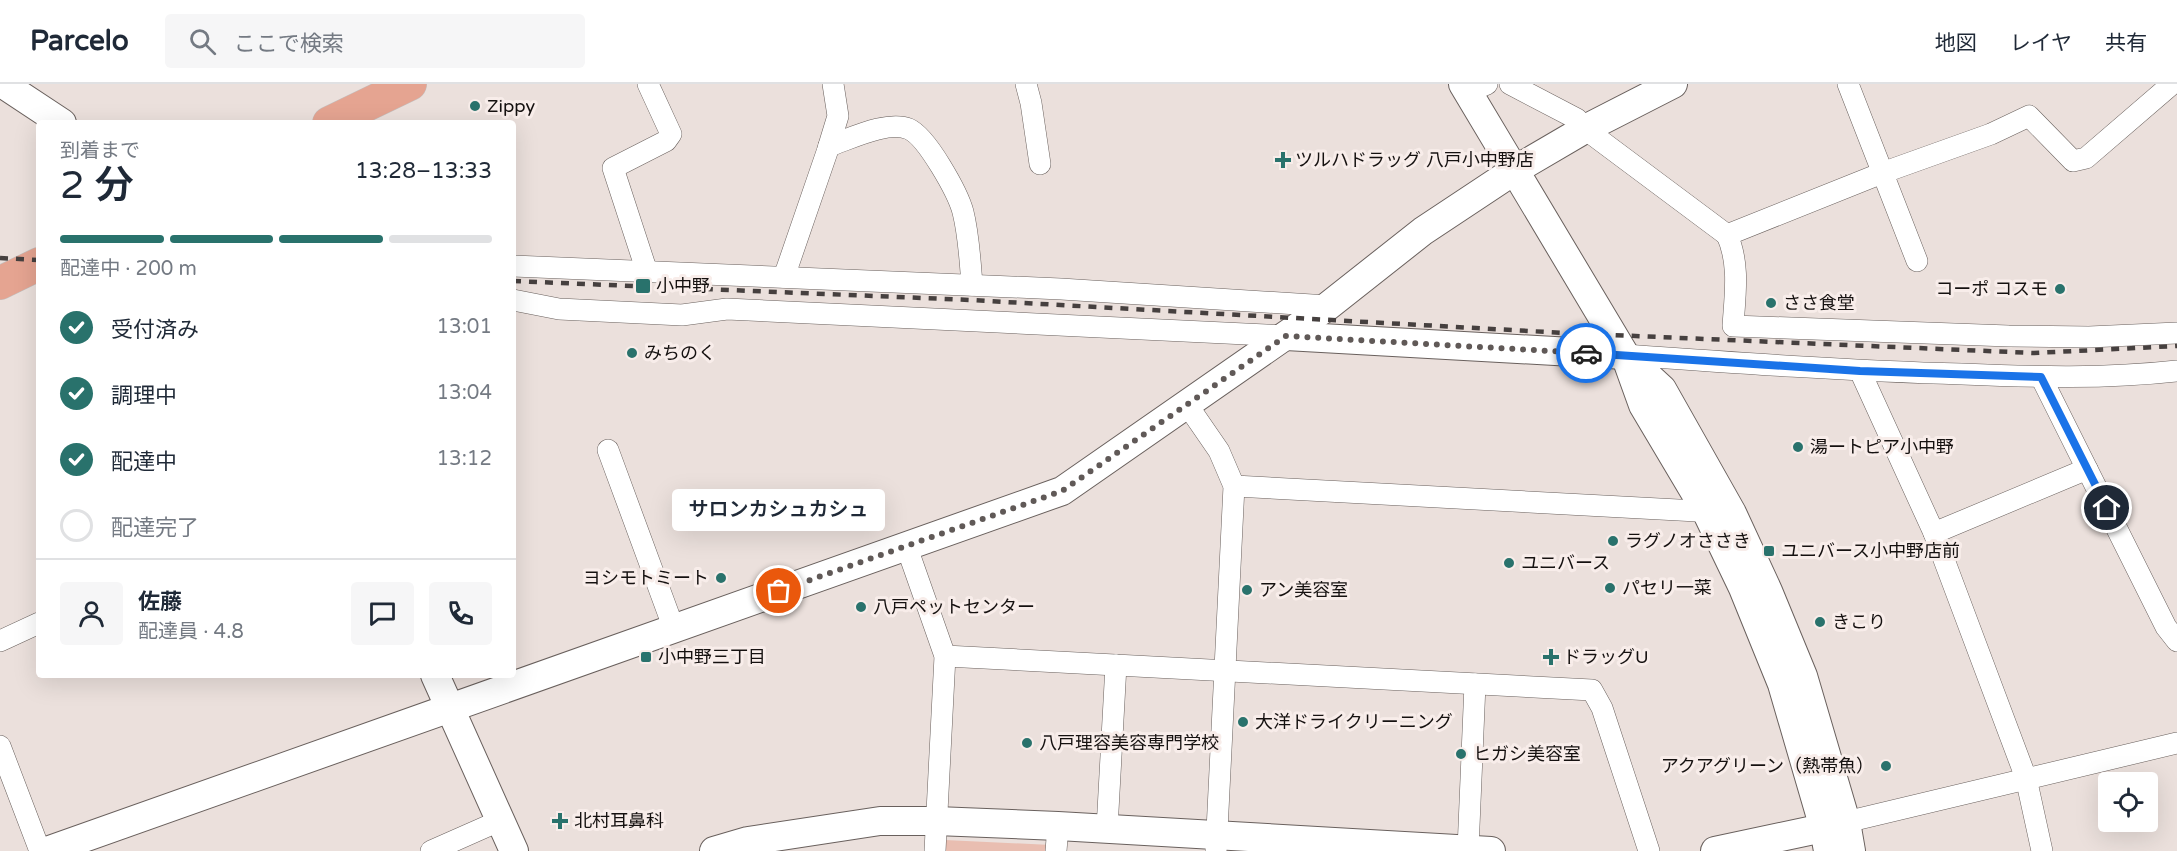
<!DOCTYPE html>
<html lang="ja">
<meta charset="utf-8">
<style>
:root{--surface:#fff;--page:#f6f6f7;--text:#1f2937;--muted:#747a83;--line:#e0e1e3;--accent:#29726c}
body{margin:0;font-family:"Varela Round","Noto Sans JP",sans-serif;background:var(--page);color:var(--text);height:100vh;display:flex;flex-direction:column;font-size:22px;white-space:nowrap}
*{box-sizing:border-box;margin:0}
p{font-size:20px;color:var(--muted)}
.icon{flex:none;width:33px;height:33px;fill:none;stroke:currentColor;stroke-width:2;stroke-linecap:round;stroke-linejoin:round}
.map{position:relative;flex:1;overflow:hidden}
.panel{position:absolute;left:36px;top:36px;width:480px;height:558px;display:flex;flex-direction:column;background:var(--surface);border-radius:6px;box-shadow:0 6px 24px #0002}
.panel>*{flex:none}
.buttons{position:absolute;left:2098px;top:688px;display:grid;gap:12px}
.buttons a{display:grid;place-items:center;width:60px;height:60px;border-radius:6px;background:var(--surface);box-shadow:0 6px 24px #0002;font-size:30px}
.pin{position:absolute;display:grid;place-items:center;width:51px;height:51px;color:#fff;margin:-26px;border:3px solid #fff;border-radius:50%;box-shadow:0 2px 6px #0007}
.courier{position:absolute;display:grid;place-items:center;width:60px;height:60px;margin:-30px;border:4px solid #1a73e8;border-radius:50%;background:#fff;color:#222;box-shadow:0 2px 8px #0007}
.bubble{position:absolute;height:42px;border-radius:6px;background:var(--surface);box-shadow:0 6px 24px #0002;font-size:20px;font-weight:600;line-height:42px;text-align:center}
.overview em{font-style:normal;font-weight:600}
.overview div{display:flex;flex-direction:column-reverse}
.overview{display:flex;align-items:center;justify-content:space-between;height:102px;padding:0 24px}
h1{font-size:39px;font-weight:600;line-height:45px}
.bar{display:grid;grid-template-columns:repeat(4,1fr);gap:9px 6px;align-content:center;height:72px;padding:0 24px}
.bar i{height:8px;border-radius:4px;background:var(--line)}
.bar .selected{background:var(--accent)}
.bar p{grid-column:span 4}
.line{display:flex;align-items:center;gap:15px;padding:0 24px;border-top:2px solid var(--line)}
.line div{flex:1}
.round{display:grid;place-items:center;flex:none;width:63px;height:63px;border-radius:6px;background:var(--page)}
ol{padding:0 24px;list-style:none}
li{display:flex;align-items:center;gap:18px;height:66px}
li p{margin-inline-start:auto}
li .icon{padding:6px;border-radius:50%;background:var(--accent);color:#fff;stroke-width:4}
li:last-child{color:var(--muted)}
li i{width:33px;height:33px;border:3px solid var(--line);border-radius:50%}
header{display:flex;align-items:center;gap:36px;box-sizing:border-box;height:84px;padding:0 30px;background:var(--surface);border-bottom:2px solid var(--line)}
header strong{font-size:28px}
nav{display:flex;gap:33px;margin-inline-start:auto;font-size:21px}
.search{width:420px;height:54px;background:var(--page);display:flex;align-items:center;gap:15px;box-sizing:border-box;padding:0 21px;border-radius:6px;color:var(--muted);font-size:22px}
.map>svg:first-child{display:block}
.green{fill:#e9beb1}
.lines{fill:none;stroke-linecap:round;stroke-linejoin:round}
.street-casing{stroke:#69605d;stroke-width:22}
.secondary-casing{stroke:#69605d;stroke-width:30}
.primary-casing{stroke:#c2c1c1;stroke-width:34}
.street{stroke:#fff;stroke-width:21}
.secondary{stroke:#fff;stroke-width:28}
.primary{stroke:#e5a491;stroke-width:33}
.rail{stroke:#46403f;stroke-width:4.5;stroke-dasharray:8 8;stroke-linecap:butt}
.done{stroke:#605957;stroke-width:6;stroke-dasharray:0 10.8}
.route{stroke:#1a73e8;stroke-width:8}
.poi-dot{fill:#29726c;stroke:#f8edea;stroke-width:2}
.labels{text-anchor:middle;stroke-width:6;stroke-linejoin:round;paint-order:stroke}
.poi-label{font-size:18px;fill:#151110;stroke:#f8edea;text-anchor:start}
</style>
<header>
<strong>Parcelo</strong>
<div class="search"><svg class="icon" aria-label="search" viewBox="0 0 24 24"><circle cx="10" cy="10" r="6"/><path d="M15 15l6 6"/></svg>ここで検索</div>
<nav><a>地図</a><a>レイヤ</a><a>共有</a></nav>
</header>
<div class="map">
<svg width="2177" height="767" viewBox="0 0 2177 767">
<rect width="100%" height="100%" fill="#ebe0dc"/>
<polygon class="green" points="945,756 1051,761 1051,767 945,767"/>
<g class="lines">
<g class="street-casing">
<g id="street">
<polyline points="1026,0 1031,19 1040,80"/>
<polyline points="1510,0 1577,35 1585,45 1727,151 1882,89 1991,50 2029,32 2073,77 2086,74 2172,0"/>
<polyline points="1848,0 1917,177"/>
<polyline points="1468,8 1487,0"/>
<path d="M829 62C850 55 888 36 909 45 927 53 958 109 963 128 969 152 970 176 972 201"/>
<path d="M1727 151C1740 180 1735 211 1733 242L2009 252 2089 253 2177 249"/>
<polyline points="513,182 1061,205 1328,222"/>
<polyline points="647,188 613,84 666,57 671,50 648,0"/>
<polyline points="784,193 827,68 838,32 833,0"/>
<polyline points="513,216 559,225 682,231 727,225 1286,252"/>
<path d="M1625 271C1737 279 1850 287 1962 290 2034 293 2106 295 2177 287"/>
<polyline points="1860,287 1934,449 2026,694 2042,767"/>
<polyline points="2041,293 2166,543 2177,557"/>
<polyline points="1188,322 1219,367 1234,402 1216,767"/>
<polyline points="608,366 674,545"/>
<polyline points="1234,402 1716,428"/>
<polyline points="1934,449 2087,385"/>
<polyline points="906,461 945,572 935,767"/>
<polyline points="0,557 39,539"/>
<polyline points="945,572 1592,606 1602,624 1649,767"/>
<polyline points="0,662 40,767"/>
<polyline points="1846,738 2177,659"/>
<polyline points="1107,745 1116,581"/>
<polyline points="1468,766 1475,600"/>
<polyline points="431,767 499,737"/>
<polyline points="1056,767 1058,742"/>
</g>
</g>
<g class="secondary-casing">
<g id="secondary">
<polyline points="3,0 62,39"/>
<polyline points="1463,0 1625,271 1643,321 1706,427 1743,504 1782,600 1824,744 1828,767"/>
<polyline points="1286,252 1625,271 1662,305 1732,429 1768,507 1803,592 1846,738 1851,767"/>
<polyline points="435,591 514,767"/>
<polyline points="47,767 1062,407 1328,222 1423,147 1515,86 1585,45 1673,0"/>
<polyline points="714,767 748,757 880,737 936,737 1058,742 1491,767"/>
<polyline points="1715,767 1842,740"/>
</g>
</g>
<g class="primary-casing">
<g id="primary">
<polyline points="329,39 410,0"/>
<polyline points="0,199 39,180"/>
</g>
</g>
<use href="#street" class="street"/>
<use href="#secondary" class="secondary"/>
<use href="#primary" class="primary"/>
<g class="rail">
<polyline points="0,174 39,176"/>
<polyline points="513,197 970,216 1565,249 2034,269 2177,262"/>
</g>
</g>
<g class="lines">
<polyline class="done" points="779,507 1062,407 1286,252 1586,269"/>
<polyline class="route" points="1586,269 1860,287 2041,293 2107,424"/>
</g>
<g class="poi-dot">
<circle cx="475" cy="22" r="6"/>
<path d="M1280 67h6v6h6v6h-6v6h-6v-6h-6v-6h6z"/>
<rect x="635" y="194" width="16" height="16" rx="3"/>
<circle cx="2060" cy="205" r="6"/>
<circle cx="1771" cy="219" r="6"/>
<circle cx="632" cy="269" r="6"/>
<circle cx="1798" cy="363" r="6"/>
<circle cx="1613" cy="457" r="6"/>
<rect x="1763" y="461" width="12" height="12" rx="3"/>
<circle cx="1509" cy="479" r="6"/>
<circle cx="721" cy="494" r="6"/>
<circle cx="1610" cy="504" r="6"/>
<circle cx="1247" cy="506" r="6"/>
<circle cx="861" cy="523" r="6"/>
<circle cx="1820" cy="538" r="6"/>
<rect x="640" y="567" width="12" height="12" rx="3"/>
<path d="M1548 564h6v6h6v6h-6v6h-6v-6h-6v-6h6z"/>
<circle cx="1243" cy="638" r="6"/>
<circle cx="1027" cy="659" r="6"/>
<circle cx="1461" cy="670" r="6"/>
<circle cx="1886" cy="682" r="6"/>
<path d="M557 728h6v6h6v6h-6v6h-6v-6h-6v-6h6z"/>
</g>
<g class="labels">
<g class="poi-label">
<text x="487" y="28">Zippy</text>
<text x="1295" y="82">ツルハドラッグ 八戸小中野店</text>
<text x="656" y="208">小中野</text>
<text x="2048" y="211" text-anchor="end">コーポ コスモ</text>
<text x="1783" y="225">ささ食堂</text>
<text x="644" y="275">みちのく</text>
<text x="1810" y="369">湯ートピア小中野</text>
<text x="1625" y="463">ラグノオささき</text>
<text x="1781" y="473">ユニバース小中野店前</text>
<text x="1521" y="485">ユニバース</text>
<text x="709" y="500" text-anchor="end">ヨシモトミート</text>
<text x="1622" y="510">パセリ一菜</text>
<text x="1259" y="512">アン美容室</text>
<text x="873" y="529">八戸ペットセンター</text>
<text x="1832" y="544">きこり</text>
<text x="658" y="579">小中野三丁目</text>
<text x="1563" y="579">ドラッグU</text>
<text x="1255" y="644">大洋ドライクリーニング</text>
<text x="1039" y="665">八戸理容美容専門学校</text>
<text x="1473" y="676">ヒガシ美容室</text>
<text x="1874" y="688" text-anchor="end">アクアグリーン（熱帯魚）</text>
<text x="574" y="743">北村耳鼻科</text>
</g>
</g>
</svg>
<div class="buttons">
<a><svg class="icon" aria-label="locate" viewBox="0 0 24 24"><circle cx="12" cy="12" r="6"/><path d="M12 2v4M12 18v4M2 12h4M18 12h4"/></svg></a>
</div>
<div class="pin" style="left:779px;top:507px;background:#ea580c"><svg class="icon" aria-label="bag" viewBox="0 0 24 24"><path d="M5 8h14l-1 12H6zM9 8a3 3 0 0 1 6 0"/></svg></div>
<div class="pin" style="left:2107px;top:424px;background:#1f2937"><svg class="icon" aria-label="home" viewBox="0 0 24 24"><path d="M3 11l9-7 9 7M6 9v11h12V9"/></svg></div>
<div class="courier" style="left:1586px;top:269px"><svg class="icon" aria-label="car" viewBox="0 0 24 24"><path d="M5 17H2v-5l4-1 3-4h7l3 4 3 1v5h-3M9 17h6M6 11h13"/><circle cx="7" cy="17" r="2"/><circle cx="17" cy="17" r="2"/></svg></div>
<div class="bubble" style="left:672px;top:405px;width:213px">サロンカシュカシュ</div>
<section class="panel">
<div class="overview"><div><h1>2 分</h1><p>到着まで</p></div><em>13:28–13:33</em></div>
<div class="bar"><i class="selected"></i><i class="selected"></i><i class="selected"></i><i></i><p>配達中 · 200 m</p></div>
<ol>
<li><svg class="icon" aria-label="check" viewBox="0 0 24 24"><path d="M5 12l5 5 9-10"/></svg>受付済み<p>13:01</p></li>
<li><svg class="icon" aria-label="check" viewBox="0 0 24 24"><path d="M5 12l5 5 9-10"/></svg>調理中<p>13:04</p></li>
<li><svg class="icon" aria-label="check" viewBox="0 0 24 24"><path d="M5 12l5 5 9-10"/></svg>配達中<p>13:12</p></li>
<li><i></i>配達完了</li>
</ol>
<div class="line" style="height:108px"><a class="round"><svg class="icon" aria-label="person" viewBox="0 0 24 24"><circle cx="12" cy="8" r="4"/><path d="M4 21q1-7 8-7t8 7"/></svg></a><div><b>佐藤</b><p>配達員 · 4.8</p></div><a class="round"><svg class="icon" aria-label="chat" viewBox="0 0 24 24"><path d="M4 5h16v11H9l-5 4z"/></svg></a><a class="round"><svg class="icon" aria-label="phone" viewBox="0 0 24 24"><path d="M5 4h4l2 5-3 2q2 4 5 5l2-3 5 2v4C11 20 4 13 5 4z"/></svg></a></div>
</section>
</div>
